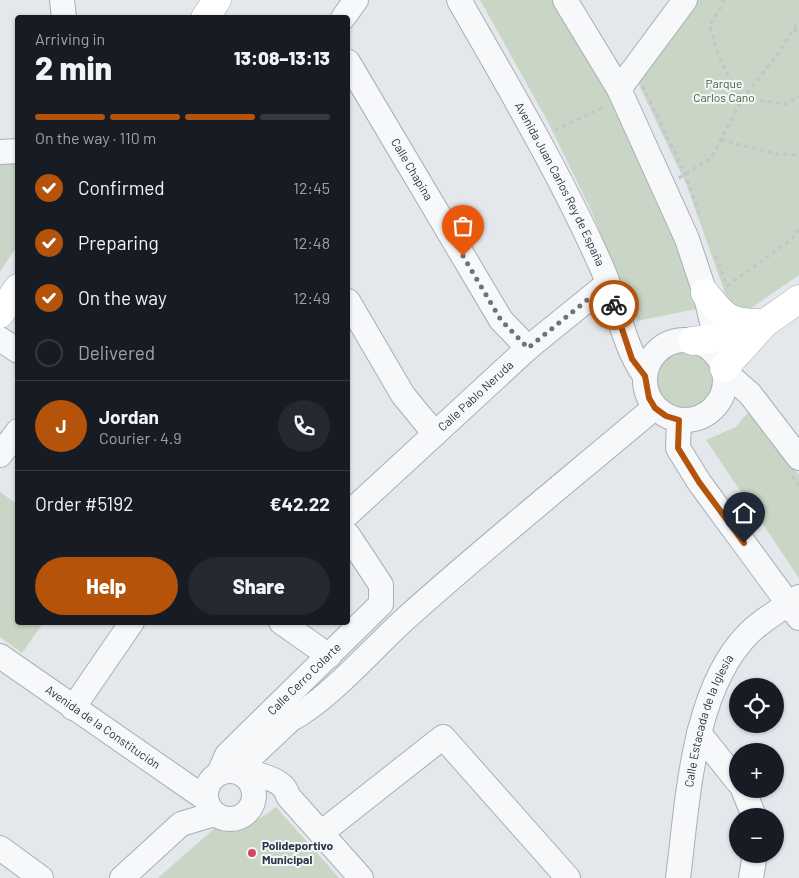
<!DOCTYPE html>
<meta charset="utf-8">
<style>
:root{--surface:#171b24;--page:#242831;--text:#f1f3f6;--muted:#9ea1a6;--line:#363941;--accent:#b45309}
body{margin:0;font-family:Barlow,sans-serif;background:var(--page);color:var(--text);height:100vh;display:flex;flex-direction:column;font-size:19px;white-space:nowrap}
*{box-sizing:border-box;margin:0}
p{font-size:16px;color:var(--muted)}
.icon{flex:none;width:28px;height:28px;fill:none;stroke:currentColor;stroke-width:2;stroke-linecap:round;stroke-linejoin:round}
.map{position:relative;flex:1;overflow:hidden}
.sheet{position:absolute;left:15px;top:15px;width:335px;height:610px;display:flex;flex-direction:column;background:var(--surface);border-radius:5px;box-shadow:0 1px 4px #0004}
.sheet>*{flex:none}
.fabs{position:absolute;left:729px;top:678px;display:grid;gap:10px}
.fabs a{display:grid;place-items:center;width:55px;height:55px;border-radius:50%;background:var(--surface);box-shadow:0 1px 4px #0004;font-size:25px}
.pin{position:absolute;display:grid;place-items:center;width:42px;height:42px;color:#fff;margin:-51px -21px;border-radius:50% 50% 50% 0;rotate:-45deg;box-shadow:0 0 5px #0007}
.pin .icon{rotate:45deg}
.courier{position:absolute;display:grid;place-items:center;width:50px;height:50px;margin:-25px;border:4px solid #b45309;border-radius:50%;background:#fff;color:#222;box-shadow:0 1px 6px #0007}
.overview em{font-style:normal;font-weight:800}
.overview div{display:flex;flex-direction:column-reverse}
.overview{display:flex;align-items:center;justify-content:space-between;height:85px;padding:0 20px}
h1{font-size:32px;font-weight:800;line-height:38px}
.bar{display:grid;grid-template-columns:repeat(4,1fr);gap:8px 5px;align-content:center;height:60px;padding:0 20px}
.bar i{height:6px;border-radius:4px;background:var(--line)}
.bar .on{background:var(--accent)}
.bar p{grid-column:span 4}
.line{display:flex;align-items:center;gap:12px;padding:0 20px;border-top:1px solid var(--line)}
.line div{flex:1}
.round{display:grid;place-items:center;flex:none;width:52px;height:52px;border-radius:26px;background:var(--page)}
ol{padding:0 20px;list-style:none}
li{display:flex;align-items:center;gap:15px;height:55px}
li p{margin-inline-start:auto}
li .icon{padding:5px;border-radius:50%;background:var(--accent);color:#fff;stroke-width:4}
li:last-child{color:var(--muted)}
li i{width:28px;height:28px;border:2px solid var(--line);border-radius:50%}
.primary-button{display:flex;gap:10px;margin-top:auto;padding:10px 20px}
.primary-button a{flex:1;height:58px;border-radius:30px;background:var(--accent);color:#fff;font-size:20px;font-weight:800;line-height:58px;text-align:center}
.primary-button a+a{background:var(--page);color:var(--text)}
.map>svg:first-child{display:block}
.green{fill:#c9d6c5}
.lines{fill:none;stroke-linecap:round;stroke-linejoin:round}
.minor-casing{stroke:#a9aeb7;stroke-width:26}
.major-casing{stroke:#a3abb8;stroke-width:29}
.path{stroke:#c2c5cb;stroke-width:3;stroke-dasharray:4 4;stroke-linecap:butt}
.minor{stroke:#f7f8fa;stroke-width:24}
.major{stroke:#fff;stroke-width:28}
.done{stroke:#6c737f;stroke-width:5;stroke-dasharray:0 9}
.route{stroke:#b45309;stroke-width:6}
.poi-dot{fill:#d1495b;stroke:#f4f6f9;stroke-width:2}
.labels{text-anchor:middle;stroke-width:4;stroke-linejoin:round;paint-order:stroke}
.park-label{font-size:12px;fill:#3f6138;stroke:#f4f6f9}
.street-label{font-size:12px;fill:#2b3445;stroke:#f4f6f9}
.poi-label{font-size:12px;font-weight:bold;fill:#2b3445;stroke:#f4f6f9;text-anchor:start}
</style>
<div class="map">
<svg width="799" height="878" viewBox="0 0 799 878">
<rect width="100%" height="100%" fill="#e4e7ec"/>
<g class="green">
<polygon points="480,0 554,0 610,94 680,244 696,309 637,321 589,206 547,120"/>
<polygon points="698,0 799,0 799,275 741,315 729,304 687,186 638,83"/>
<polygon points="17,163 17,246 0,272 0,164"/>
<circle cx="685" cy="380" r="31"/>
<polygon points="750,410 799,475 799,578 706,440 736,427"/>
<polygon points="0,492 17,504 18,622 43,623 22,653 0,637"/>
<path d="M276 807 339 878H158L215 828C243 828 254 824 276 807Z"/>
</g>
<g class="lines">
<g class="minor-casing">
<g id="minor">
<polyline points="62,0 64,18"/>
<path id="s1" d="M459 0C509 88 561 175 602 268 618 304 622 344 645 376"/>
<polyline points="565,0 619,89 687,239 705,293 720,356"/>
<polyline points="343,18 356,0"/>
<path id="s2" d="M348 62 501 320 528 348"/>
<polyline points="619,89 685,0"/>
<polyline points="0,152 18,151"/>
<polyline points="348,301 403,395 435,434"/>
<polyline points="0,339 18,351"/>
<circle cx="685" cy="380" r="40"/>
<polyline points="724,371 750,394 799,458"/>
<polyline points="679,420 678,448 699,482 799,618"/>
<polyline points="0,455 18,431"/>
<path id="s3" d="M348 514 528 348 607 284"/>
<polyline points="281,622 329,656"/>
<path id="s4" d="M0 656 206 799"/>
<polyline points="73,708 132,622"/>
<polyline points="699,733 738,782"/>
<circle cx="230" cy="795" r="24"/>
<path d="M236 771 290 720C329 699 370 651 404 620 485 547 571 478 655 407"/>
<path id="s5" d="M219 773 227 755 381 604V585L348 535"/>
<path d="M257 774C269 778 285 782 288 796L361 878"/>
<polyline points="743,789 754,816"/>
<polyline points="321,833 443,737 568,878"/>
<polyline points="0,848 41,878"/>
<polyline points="122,878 181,824 214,814"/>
<path id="s6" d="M678 878C688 801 692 690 749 633 763 619 783 608 799 597"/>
<polyline points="751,878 755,854"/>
</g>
</g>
<g class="major-casing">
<g id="major">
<polyline points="205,18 217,0"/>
<path d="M705 293C724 316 727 323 758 323"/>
<polyline points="0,314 18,288"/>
<polyline points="692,341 716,338 763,324"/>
<polyline points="724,368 765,323 799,299"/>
</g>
</g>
<g class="path">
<path d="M722 0 724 2 710 24C716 53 725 75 743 98L786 104 799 96"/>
<polyline points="794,29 799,34"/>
<polyline points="643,86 685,174 701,218"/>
<polyline points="555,130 606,106"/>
<polyline points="721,140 777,154 799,155"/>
<polyline points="679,178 711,158 743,98 778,54 799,21"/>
<polyline points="716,256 725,281"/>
<polyline points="727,286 792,239 799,229"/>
<polyline points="792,476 799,486"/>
</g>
<use href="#minor" class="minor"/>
<use href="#major" class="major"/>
</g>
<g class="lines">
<polyline class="done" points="463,256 501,320 528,348 607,284 614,305"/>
<polyline class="route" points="614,305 632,359 645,376 649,398 655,408 666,416 679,420 678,448 699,482 744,543"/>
</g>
<circle class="poi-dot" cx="252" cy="853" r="5"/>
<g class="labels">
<g class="park-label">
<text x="724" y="88">Parque<tspan x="724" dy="14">Carlos Cano</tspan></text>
</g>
<g class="street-label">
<text dy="4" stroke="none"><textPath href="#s2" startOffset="125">Calle Chapina</textPath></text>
<text dy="4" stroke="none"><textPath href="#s1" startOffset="210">Avenida Juan Carlos Rey de España</textPath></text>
<text dy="4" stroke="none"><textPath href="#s3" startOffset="174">Calle Pablo Neruda</textPath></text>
<text dy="4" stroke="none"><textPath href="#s5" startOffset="128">Calle Cerro Colarte</textPath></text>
<text dy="4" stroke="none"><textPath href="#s6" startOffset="161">Calle Estacada de la Iglesia</textPath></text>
<text dy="4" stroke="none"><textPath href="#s4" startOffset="125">Avenida de la Constitución</textPath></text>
</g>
<g class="poi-label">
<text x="262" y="850">Polideportivo<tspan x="262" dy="14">Municipal</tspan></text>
</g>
</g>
</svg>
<div class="fabs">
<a><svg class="icon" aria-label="locate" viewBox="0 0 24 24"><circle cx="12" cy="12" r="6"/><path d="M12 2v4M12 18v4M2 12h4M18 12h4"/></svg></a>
<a>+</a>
<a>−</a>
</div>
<div class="pin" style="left:463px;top:256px;background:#ea580c"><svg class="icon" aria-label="bag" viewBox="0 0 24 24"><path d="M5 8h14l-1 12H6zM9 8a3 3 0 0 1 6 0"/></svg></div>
<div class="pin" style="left:744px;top:543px;background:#1f2937"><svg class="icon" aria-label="home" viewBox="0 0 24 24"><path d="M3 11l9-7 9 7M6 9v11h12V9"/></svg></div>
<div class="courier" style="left:614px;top:305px"><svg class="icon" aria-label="bike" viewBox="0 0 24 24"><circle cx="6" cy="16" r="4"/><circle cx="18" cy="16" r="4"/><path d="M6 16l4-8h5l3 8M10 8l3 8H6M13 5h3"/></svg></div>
<section class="sheet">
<div class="overview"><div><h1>2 min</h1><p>Arriving in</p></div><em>13:08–13:13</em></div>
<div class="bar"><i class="on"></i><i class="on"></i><i class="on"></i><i></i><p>On the way · 110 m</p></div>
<ol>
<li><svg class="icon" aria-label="check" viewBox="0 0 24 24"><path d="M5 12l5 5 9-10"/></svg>Confirmed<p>12:45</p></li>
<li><svg class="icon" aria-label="check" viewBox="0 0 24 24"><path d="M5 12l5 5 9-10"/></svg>Preparing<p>12:48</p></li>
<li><svg class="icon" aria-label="check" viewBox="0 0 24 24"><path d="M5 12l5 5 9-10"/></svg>On the way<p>12:49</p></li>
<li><i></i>Delivered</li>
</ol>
<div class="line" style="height:90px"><b class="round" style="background:var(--accent);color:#fff">J</b><div><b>Jordan</b><p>Courier · 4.9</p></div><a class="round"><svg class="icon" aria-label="phone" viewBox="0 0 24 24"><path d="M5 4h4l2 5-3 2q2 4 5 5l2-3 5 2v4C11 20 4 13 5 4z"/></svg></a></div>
<div class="line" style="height:65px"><div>Order #5192</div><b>€42.22</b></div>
<div class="primary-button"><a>Help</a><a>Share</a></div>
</section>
</div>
